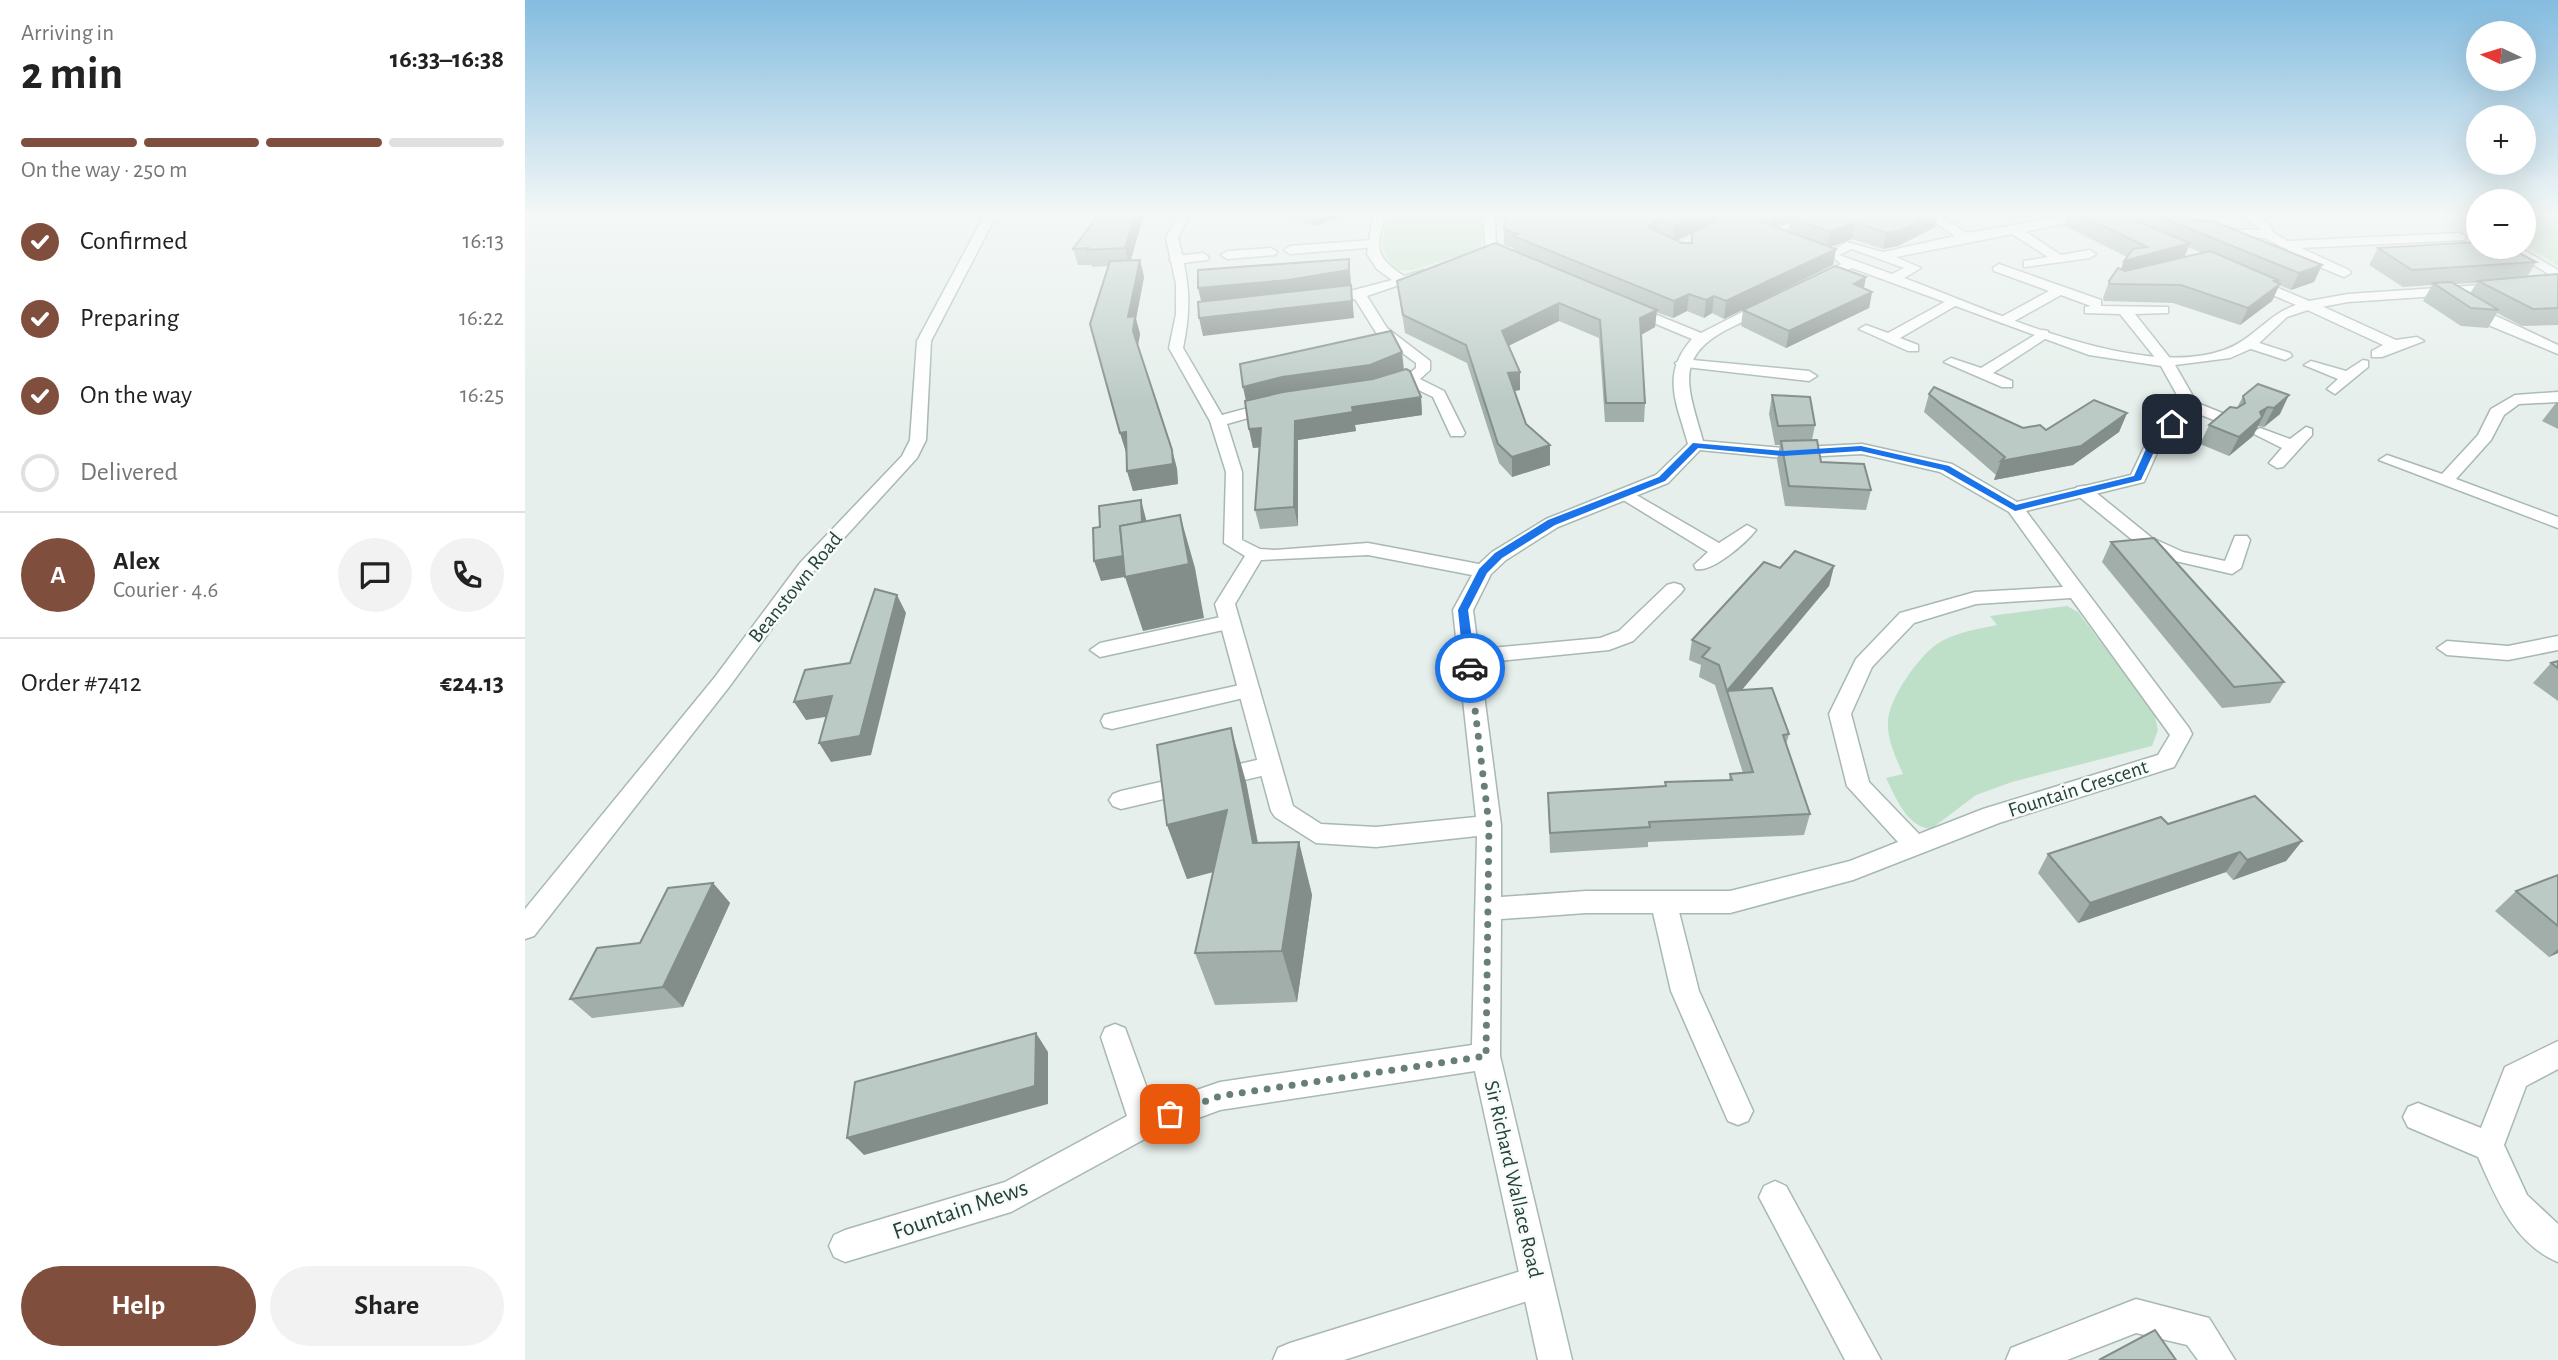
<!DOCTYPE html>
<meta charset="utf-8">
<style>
:root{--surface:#fff;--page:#f2f2f2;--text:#222;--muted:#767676;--line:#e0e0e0;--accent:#804e3d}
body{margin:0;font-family:"Alegreya Sans",sans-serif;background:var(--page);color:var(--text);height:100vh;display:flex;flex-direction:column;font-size:26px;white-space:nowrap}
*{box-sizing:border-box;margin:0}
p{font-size:23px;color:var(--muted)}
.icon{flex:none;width:38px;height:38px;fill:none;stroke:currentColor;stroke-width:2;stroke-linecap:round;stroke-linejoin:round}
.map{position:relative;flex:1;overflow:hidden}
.panel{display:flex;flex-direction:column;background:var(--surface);width:525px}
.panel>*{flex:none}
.needle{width:46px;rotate:274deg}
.fabs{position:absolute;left:1941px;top:21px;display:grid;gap:14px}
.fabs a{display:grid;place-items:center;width:70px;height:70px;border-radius:50%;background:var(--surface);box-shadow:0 7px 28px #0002;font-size:35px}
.pin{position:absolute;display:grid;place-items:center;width:60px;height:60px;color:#fff;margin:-30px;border-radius:14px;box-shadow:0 4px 10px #0006}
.courier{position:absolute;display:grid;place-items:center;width:70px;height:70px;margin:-35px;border:5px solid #1a73e8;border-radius:50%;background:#fff;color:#222;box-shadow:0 2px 9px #0007}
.headline em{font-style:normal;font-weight:600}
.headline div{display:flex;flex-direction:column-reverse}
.headline{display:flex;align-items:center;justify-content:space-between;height:119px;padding:0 21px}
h1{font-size:46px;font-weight:600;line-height:52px}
.bar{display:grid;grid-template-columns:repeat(4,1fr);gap:10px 7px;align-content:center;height:84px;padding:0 21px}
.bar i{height:9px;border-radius:5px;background:var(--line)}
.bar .selected{background:var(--accent)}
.bar p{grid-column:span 4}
.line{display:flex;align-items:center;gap:18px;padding:0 21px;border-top:2px solid var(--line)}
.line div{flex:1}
.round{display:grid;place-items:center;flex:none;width:74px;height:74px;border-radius:37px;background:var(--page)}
ol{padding:0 21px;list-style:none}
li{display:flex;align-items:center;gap:21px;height:77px}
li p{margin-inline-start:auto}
li .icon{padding:7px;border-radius:50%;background:var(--accent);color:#fff;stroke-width:4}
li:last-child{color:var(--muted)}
li i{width:38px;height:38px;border:4px solid var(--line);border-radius:50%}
.cta{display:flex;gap:14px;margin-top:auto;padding:14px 21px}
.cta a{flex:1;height:80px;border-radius:42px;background:var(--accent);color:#fff;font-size:28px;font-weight:600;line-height:80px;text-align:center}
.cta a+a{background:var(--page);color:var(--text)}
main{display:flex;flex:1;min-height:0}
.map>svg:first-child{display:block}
.green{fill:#bfe0c8}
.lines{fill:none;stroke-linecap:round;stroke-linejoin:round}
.lane-casing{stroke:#a8b8b2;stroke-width:3}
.street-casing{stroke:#a8b8b2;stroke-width:3}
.lane{fill:#fff;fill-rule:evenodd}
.street{fill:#fff;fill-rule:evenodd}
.wall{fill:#a1aea9;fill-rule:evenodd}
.shaded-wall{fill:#838d89}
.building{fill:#bbcac4;stroke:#838d89;stroke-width:2}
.route{fill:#1a73e8}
.done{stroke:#687f78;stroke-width:7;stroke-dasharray:0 12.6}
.labels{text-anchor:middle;stroke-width:5;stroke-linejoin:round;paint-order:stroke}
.street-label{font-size:21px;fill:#24423a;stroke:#f7fbf9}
.near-street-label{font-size:24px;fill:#24423a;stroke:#f7fbf9}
</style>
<main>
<section class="panel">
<div class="headline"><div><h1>2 min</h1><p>Arriving in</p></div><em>16:33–16:38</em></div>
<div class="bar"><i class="selected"></i><i class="selected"></i><i class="selected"></i><i></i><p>On the way · 250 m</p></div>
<ol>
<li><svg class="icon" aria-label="check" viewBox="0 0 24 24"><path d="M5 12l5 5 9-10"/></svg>Confirmed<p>16:13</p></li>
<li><svg class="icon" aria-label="check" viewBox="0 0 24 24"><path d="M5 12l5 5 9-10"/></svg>Preparing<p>16:22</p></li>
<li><svg class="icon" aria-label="check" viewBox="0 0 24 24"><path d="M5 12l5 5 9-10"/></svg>On the way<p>16:25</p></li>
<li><i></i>Delivered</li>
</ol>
<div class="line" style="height:126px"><b class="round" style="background:var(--accent);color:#fff">A</b><div><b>Alex</b><p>Courier · 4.6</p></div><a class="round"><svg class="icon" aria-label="chat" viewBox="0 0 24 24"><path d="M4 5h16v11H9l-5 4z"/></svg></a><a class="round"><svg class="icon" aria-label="phone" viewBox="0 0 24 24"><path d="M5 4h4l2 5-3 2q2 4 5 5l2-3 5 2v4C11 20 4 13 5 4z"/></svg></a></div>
<div class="line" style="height:91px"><div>Order #7412</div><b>€24.13</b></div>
<div class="cta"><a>Help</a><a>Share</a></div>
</section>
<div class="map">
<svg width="2033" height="1360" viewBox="0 0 2033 1360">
<rect width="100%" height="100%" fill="#e6efeb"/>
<g class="green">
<path d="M868 214H954L959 216 957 249 887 270H873C851 249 857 243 863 215Z"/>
<polygon points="1999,214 2033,214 2033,266 1999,244"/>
<path d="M1542 606 1553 612 1629 713 1633 730 1627 746 1487 782 1451 795 1406 829C1382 827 1371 798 1361 778L1378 774C1371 758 1362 740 1363 722 1363 699 1395 654 1415 642 1433 632 1452 629 1472 625L1465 616Z"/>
</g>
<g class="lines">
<g class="lane-casing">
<g id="lane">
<polygon points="1282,214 1297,214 1250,238 1240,235"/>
<polygon points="1484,226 1492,226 1536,255 1565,250 1571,254 1565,258 1499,267 1499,261 1523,257 1484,232"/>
<polygon points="1692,229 1742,230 1748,234 1742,238 1688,236 1686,233"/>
<polygon points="1935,233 1941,237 1939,240 1776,248 1824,270 1826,273 1819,277 1773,258 1757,245 1763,241"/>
<polygon points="847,240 851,241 851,247 765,254 759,250 765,246"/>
<polygon points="746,248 752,252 750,255 702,259 696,255 702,251"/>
<polygon points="678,253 684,257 682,260 650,264 644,260 650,256"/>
<polygon points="1474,264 1576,300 1576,306 1643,307 1643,313 1610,314 1648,362 1646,365 1636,365 1595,314 1560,313 1560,307 1566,306 1536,295 1486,323 1476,323 1476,317 1524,291 1469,271 1468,268"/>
<polygon points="1425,299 1437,302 1375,338 1393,345 1393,351 1383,351 1334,329 1341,325 1363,333"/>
<polygon points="1778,302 1788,302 1871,340 1892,337 1899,341 1857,357 1847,357 1847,351 1858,345 1778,308"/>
<polygon points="1518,330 1523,331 1523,337 1468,373 1487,381 1487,387 1477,387 1419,362 1426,358 1456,368"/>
<polygon points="1725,340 1765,353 1767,356 1760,360 1720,347 1720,341"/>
<polygon points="1157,359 1284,371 1292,376 1284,381 1152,366 1150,363"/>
<polygon points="1838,360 1843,361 1843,367 1810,394 1802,389 1813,379 1779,365 1786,361 1821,371"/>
<polygon points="1665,400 1707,417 1709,420 1701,425 1659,408 1657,405"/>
<polygon points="1781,427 1787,429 1787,435 1758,467 1752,468 1744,463 1757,448 1727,433 1735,428 1765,439"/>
<polygon points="1558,486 1564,487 1627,538 1658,552 1700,561 1710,536 1722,536 1725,540 1716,568 1707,574 1646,560 1615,546 1552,495 1549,491 1552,487"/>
<path d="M1101 489 1194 543 1222 525 1231 530C1221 543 1187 573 1171 569L1169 565 1183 552 1095 498 1092 494Z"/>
<polygon points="1149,583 1156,585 1159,589 1156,593 1108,641 1084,650 944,664 934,657 944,650 1075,638 1094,631 1142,585"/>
<polygon points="705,615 712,617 715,622 712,627 575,657 565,650 575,643"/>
<polygon points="724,683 731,685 735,690 731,695 587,729 579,727 576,721 579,715 587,713"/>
<polygon points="745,757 753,760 756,766 753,772 596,809 588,806 584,800 588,794 596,791"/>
<polygon points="1139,893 1148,896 1152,904 1174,991 1228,1111 1223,1121 1213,1125 1203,1121 1146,991 1126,904 1130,896"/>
<polygon points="1250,1181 1261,1186 1356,1360 1320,1360 1234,1197 1239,1186"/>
<polygon points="1012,1266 1024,1270 1028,1282 1024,1294 1012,1298 819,1360 748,1360 753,1348 765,1343"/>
</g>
</g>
<g class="street-casing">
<g id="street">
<polygon points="460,214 472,214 406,341 401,440 392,458 289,571 204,687 9,936 0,939 0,909 190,677 275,563 377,456 385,440 392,341"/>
<path d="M653 214H665L653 238C664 280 667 305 658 348L697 415 749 401 757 406 755 409 702 424 717 472V540L735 549 750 550 843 543 954 564 967 552 1021 519 1131 475 1163 444C1152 403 1135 375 1167 339L1100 311 1098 308 1105 304 1176 333 1237 302 1249 305C1239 314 1223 319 1211 325 1147 355 1162 384 1178 441L1258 448 1337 444 1427 464 1492 502 1606 475 1623 439 1657 404 1636 366 1564 355 1327 268 1298 283 1286 280 1316 264 1309 258 1298 255 1322 242 1358 252 1430 236 1398 214H1411L1442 233 1552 214H1575L1569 218 1371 257 1396 268 1379 278C1464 309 1611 381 1699 350 1728 340 1743 314 1771 305L1722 284 1720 281 1727 277 1784 301 1823 294 2033 280V288L1823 302 1786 309 1762 317 1730 347 1705 358 1650 365 1673 405 1636 444 1619 482 1501 511 1664 728 1667 734 1649 767 1474 823 1328 880 1205 913H1061L976 919 975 1056 1047 1360H1013L950 1071 695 1110 627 1135 486 1212 320 1262 309 1257 304 1246 309 1235 320 1230 480 1182 602 1116 576 1037 580 1028 590 1024 600 1028 628 1105 695 1082 947 1045 952 836 851 847 791 843 750 817 746 811 690 604 720 556 699 543 701 472 685 421 644 348 651 314V284L641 238ZM1327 249 1379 268 1367 274 1314 255ZM1175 450 1258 458 1337 454 1415 472 1484 512 1538 587 1450 592 1375 613 1331 659 1304 714 1322 786 1373 842 1325 861 1205 891H1061L976 897V825L948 610 966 574 981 560 1033 527 1143 483ZM843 555 947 575 928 610 951 817 851 827 796 824 768 806 710 604 736 560ZM1546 598 1645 735 1633 755 1458 809 1394 834 1344 782 1326 714 1347 667 1389 623 1451 604Z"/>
<path d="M848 214H860C852 247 848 256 879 276L899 270 906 274 842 296 862 328 905 361V370L895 379 919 391 940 433 938 436H926L908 397 883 385 855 389V383L880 377 891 368V363L852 334 830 299 798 304 791 300 867 280 852 269 842 254Z"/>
<polygon points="958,214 970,214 971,254 961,251"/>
<path d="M1715 214C1728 213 1745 218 1748 232L1769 245 1759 248 1738 237 1735 229Z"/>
<polygon points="1930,214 1943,214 1953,220 1953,229"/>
<polygon points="1980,247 1994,247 2033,270 2033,280"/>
<path d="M1938 304C1947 303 2018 338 2033 345V354L1961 324 1938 310Z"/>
<polygon points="2033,392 2033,402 1994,404 1979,415 1966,440 1931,479 2033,517 2033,528 1854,460 1862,455 1917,474 1953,435 1966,409 1990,395"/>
<polygon points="2033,636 2033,650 1983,660 1922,655 1912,648 1922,641 1983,646"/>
<path d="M2033 1041V1069L2001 1086 1979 1145 2002 1195 2033 1224V1262C1989 1244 1971 1197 1953 1157L1883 1127 1878 1117 1883 1107 1893 1103 1956 1128 1980 1067Z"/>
<polygon points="1611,1299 1684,1318 1710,1360 1673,1360 1662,1345 1611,1333 1542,1360 1481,1360 1486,1348"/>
</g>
</g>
<use href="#lane" class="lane"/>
<use href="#street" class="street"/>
</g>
<g class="wall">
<polygon points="619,214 606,260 615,260 619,277 611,319 615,334 613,347 647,450 652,469 653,484 608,491 602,471 602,452 601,452 595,433 583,266 567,267 567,265 553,265 548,249"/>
<polygon points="761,214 825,214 789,226"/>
<path d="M981 214 1194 220 1206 214H1204H1413L1410 227 1373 246 1358 249 1327 239 1306 247 1311 249 1308 265 1199 319 1187 313 1179 318 1162 311 1148 318 1131 312 1130 327 1116 335 1120 403 1119 422H1080L1074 338 1034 321 983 346 995 372V390L989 391 1001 424 1025 465 987 477 974 463 942 363 880 333 872 281 988 251V248L979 245V229ZM1265 220 1263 231 1251 226ZM1167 233V243H1157L1152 240Z"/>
<path d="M1544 214H1662L1663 220 1797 265 1789 282 1766 290 1754 285 1747 301 1715 325 1648 303 1579 301 1578 298 1584 281 1596 269 1602 257 1540 226ZM1663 247 1677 253 1659 257Z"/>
<path d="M1853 248 2011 262 2002 277 2033 275V325L1997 326 1972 313 1963 328 1936 326 1898 301 1907 285 1878 287 1844 265ZM1952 283 1945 293 1929 284Z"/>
<polygon points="1339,288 1347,292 1344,308 1261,348 1216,326 1218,310"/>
<polygon points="879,370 896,397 897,415 830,425 831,431 773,440 773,526 735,529 730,510 735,447 728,448 724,429 721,401"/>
<polygon points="1733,384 1755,414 1739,427 1733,426 1728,436 1704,456 1675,444 1684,425 1712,408 1718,396"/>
<polygon points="1404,394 1498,428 1521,430 1602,413 1594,432 1548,465 1469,480 1471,475 1399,412"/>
<polygon points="1247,395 1290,425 1287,440 1296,462 1346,490 1341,510 1260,506 1252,460 1255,445 1250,445 1244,414"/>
<polygon points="2033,402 2033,429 2017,421 2031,403"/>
<polygon points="1586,542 1759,682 1745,703 1697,708 1577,562"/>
<polygon points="1309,566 1304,586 1216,690 1264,734 1261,745 1285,814 1279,835 1123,842 1123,847 1025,853 1023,793 1140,786 1140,782 1204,780 1205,774 1218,773 1190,685 1174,677 1176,665 1164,660 1167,640 1255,568"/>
<polygon points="2033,661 2033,701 2008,683 2026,663"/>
<polygon points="721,782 733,843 774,842 787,895 772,1002 690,1005 670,953 688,872 662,879 642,825"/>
<polygon points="1643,824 1777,841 1761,861 1708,880 1701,872 1553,923 1513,873 1523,854"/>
<polygon points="2033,875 2033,953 2024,957 1970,911 1991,891"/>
<polygon points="188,883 205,903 158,1007 67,1018 45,999 115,943"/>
</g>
<g class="shaded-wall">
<polygon points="610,214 619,214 604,265 600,248"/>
<polygon points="787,214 825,214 789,226"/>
<polygon points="1178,214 1195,214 1194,222 1148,242 1149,226"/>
<polygon points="1249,214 1277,214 1247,229"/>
<polygon points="1409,214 1413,214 1410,227 1373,246 1358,249 1362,233"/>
<polygon points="1523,214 1539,214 1522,217"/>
<polygon points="1132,220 1131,236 1123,227"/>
<polygon points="1330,222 1327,239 1302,248 1305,232"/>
<polygon points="1665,243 1658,260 1593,278 1599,261"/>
<polygon points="1311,249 1308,265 1199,319 1201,301"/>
<polygon points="824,259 829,318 678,336 674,318 677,305 673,288"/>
<polygon points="615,260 619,277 611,319 615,334 612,349 603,317"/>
<polygon points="1797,265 1789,282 1766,290 1774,273"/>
<polygon points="1341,277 1338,293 1329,284"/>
<polygon points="1753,280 1749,288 1755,284 1747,301 1715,325 1723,308 1749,281"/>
<polygon points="1347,292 1344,308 1261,348 1264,331"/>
<polygon points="1164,294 1162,311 1148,318 1149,301"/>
<polygon points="1189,296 1187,313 1179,318 1181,300"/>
<polygon points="1034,303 1034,321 977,349 977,331"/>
<polygon points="1132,310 1130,327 1114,336 1115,318"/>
<polygon points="877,352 879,370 847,383 722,406 718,387 757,377"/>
<polygon points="995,372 995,390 983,392 983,373"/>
<polygon points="1764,395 1755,414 1739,427 1749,408"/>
<polygon points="896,397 897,415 830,425 831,431 773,440 773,526 769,507 770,421 827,407"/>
<polygon points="1743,407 1728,436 1704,456 1714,437 1735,412"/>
<polygon points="1602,413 1594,432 1548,465 1469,480 1476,461"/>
<polygon points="736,428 740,447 728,448 724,429"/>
<polygon points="601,432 607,451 601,452 595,433"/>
<polygon points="1025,445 1025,465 987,477 987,457"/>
<polygon points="647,450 652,469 653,484 608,491 602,471"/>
<polygon points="616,500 621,519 626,572 655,515 670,568 679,618 618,631 600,577 617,574 576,581 569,561"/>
<polygon points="1309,566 1304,586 1206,703 1202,691 1199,711 1202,691"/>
<polygon points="372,595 381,613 346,755 306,762 294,743"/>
<polygon points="307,696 319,714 281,720 269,702"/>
<polygon points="706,728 721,782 743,896 728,843"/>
<polygon points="702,810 718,864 662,879 642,825"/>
<polygon points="1777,841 1761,861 1708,880 1722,860"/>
<polygon points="774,842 787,895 772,1002 757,951"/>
<polygon points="1715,852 1701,872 1553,923 1565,903"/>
<polygon points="188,883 205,903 158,1007 138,987"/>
<polygon points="2033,949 2033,953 2024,957"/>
<polygon points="511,1033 523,1052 523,1104 339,1155 322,1138"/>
</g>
<g class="building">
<polygon points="574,214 610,214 600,248 562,250 563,248 548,249"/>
<polygon points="981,214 1178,214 1149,226 1132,220 1123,227 1157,243 1167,243 1167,232 1208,214 1216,214 1311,249 1201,301 1189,296 1181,300 1164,294 1149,301 988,236 993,234 979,229"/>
<polygon points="1275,214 1409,214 1376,230 1362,233 1330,222 1305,232 1265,218"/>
<polygon points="1553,214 1594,214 1665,243 1599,261 1608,249 1622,247"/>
<polygon points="1628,214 1662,214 1663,220 1688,221 1797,265 1774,273"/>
<polygon points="1953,242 1953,247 1983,247 2011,262 1887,270 1853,248"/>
<polygon points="970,243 1132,310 1115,318 1120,403 1081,403 1075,320 1034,303 977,331 995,372 983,373 1001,424 1025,445 987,457 973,444 941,345 878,315 872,281"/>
<polygon points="1685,251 1753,280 1749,281 1755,284 1723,308 1656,285 1585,284 1584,281 1593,268 1600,271"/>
<polygon points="824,259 824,270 763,280 673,288 673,270"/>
<polygon points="615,260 603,317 610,316 608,331 647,450 648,464 602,471 601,432 595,433 565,324 585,261"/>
<polygon points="1310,266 1341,277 1329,284 1347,292 1264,331 1218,310"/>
<polygon points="2032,274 2033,275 2033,308 2008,309 1953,281"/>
<polygon points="1926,282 1974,310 1946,308 1908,283"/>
<polygon points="826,285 827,301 674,318 673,302"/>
<polygon points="866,331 877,352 845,365 757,377 718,387 715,364"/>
<polygon points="881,369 885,371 896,397 827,407 828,412 770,421 769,507 730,510 736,428 724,429 720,401 758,392 848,379"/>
<polygon points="1733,384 1764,395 1749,408 1743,407 1735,412 1737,417 1714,437 1684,425 1705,407 1712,408 1720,403 1718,396"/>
<polygon points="1409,387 1498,428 1515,425 1521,430 1569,400 1602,413 1556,446 1476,461 1480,457 1404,394"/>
<polygon points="1247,395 1285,397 1290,425 1253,426"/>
<polygon points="1292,440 1296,462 1339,464 1346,490 1264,486 1256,441"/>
<polygon points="616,500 617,522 595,526 598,556 569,561 568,528 575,527 574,506"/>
<polygon points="655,515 664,564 600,577 595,526"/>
<polygon points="1629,538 1759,682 1709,687 1586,542"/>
<polygon points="1270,551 1309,566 1202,691 1194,665 1177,657 1185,648 1167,640 1239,562 1255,568"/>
<polygon points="350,589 372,595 335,736 294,743 307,696 269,702 280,670 325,663"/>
<polygon points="2033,661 2033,668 2026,663"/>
<polygon points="1247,688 1264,734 1258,735 1285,814 1124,822 1125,827 1025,833 1023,793 1141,786 1140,782 1207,780 1205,774 1228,772 1202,691"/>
<polygon points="706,728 728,843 774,842 757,951 670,953 702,810 642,825 632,745"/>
<polygon points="1730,796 1777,841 1722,860 1715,852 1565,903 1523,854 1636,817 1643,824"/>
<polygon points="2033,875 2033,926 1991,891"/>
<polygon points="188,883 138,987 45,999 72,948 115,943 143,888"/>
<polygon points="511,1033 510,1086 322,1138 330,1082"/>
<polygon points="1630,1330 1651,1360 1574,1360"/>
</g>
<linearGradient id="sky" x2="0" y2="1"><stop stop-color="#84bce0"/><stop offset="0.53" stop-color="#f4f8f6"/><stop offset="1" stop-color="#f4f8f6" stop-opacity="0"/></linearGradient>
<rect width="2033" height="404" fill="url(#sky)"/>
<polygon class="route" points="1644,422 1651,424 1633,443 1616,480 1490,511 1418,470 1336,451 1258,456 1173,448 1140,481 1030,525 977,558 962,573 943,610 951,668 945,671 939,668 933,610 954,569 970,553 1023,520 1134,477 1168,443 1258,451 1336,446 1424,466 1491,505 1609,476 1624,442"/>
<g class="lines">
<polyline class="done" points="645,1114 695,1096 961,1056 964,825 945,668"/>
</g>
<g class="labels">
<g class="street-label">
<text transform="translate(270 587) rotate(-51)" y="7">Beanstown Road</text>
<text transform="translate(1553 788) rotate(-18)" y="7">Fountain Crescent</text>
<text transform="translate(989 1179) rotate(77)" y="7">Sir Richard Wallace Road</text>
</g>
<g class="near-street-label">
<text transform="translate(435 1209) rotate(-19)" y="8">Fountain Mews</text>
</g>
</g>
</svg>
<div class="fabs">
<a><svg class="needle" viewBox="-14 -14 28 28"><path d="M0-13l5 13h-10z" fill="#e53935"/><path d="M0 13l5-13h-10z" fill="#767676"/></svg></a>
<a>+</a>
<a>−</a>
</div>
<div class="pin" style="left:645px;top:1114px;background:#ea580c"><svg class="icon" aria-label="bag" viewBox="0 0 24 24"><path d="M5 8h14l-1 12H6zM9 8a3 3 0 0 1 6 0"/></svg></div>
<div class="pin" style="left:1647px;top:424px;background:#1f2937"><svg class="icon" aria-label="home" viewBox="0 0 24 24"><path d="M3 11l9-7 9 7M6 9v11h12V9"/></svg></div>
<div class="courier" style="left:945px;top:668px"><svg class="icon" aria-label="car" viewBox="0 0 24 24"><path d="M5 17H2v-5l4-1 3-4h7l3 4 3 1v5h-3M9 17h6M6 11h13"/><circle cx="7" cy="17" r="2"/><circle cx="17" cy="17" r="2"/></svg></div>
</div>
</main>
